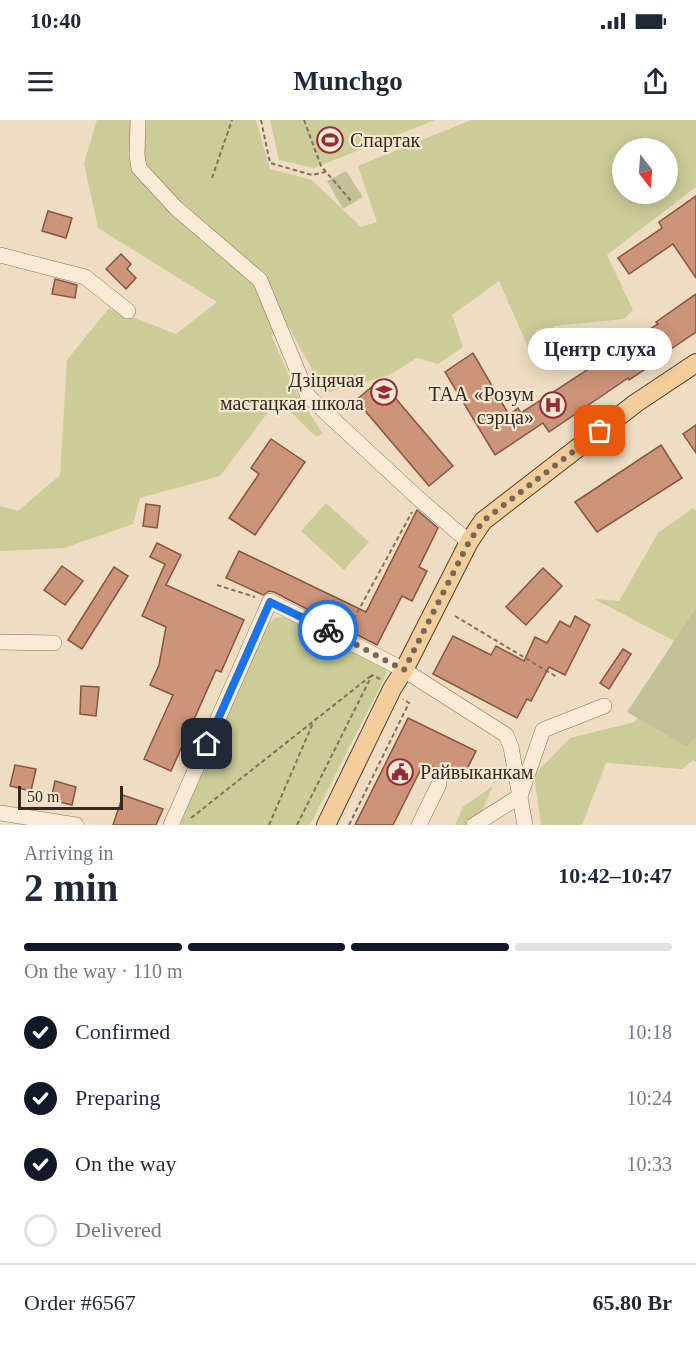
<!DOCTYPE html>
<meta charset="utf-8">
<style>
:root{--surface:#fff;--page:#f6f6f7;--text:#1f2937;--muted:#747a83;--line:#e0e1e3;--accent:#111827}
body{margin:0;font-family:"Times New Roman",serif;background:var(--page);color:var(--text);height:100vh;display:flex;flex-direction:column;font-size:22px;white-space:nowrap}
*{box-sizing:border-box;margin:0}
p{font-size:20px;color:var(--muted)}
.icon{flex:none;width:33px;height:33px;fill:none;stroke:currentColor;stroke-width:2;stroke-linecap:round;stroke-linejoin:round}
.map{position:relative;height:705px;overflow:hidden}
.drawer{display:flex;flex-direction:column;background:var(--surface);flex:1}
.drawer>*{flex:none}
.needle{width:39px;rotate:163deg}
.controls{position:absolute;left:612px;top:18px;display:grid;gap:12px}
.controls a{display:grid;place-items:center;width:66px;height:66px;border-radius:50%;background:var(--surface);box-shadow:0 3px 15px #0003;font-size:30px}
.scale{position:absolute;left:18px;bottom:15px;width:105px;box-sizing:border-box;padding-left:6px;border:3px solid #38281e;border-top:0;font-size:16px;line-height:21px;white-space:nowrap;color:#38281e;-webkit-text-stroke:4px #f5e8d3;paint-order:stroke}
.pin{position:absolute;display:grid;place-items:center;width:51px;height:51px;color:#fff;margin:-26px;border-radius:12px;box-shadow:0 3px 9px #0006}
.courier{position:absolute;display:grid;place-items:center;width:60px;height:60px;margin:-30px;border:4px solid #1a73e8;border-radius:50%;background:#fff;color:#222;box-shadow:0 2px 8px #0007}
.bubble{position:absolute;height:42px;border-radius:21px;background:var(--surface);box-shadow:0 3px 15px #0003;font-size:20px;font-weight:700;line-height:42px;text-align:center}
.summary em{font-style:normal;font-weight:700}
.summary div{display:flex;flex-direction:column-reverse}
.summary{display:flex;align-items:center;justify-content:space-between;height:102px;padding:0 24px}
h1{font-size:39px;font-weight:700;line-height:45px}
.bar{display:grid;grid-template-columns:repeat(4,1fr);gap:9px 6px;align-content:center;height:72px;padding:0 24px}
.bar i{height:8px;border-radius:4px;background:var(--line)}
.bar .on{background:var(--accent)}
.bar p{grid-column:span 4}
.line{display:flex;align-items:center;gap:15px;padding:0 24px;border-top:2px solid var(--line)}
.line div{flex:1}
ol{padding:0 24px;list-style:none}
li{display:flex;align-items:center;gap:18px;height:66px}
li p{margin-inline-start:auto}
li .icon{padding:6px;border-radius:50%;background:var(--accent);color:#fff;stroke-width:4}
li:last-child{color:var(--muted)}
li i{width:33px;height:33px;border:3px solid var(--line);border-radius:50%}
.status{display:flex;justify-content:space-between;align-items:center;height:42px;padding:0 30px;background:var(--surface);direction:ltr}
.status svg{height:16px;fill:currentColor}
header{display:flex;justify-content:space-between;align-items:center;height:78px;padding:0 24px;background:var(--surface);font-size:27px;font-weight:700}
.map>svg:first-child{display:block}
.green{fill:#cbcc97;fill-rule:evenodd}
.cemetery{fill:#c0c196}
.building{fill:#cc9479;stroke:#875540;stroke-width:1.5}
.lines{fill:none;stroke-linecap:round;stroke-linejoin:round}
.minor-casing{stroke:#886e5a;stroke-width:16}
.major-casing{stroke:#563d2e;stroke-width:20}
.path{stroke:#886e5a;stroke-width:2;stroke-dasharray:4.5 3;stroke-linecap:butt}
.minor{stroke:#f9ebd6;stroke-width:15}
.major{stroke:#f1ce9b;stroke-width:18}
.done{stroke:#786758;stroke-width:6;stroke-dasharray:0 10.8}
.route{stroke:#1a73e8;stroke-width:8}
.labels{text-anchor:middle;stroke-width:4.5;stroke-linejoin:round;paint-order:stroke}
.poi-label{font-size:20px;fill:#38281e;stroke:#f5e8d3;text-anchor:start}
</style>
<div class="status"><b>10:40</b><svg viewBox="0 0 49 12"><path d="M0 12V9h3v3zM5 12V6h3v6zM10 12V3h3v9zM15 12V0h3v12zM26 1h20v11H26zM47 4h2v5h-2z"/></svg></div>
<header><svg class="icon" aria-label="menu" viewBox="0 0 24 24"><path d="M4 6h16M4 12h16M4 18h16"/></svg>Munchgo<svg class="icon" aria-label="share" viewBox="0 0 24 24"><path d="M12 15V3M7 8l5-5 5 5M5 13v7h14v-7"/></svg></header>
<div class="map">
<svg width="696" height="705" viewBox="0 0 696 705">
<rect width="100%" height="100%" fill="#eeddc3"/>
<g class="green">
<path d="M97 0H256L270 49 312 60 361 107 377 102 358 46 471 0H696V67L607 135 633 190 624 199 554 206 550 243 534 241 499 161 452 195 463 227 438 244 417 238 389 255 325 273 289 207 271 215 297 274 323 314 316 317 278 279 220 356 140 378 133 404 64 428 0 431V386L18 391 60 355 67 240 109 188 176 214 217 182 98 108 84 43ZM622 28H668V74H622Z"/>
<polygon points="270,0 435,0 314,48 279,40"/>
<polygon points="326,383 369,422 344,450 301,411"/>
<polygon points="693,388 696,391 696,642 693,640 682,649 606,643 582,705 541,705 534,655 570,618 635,602 682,525 594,479 619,481 658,413"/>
<polygon points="287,496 383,546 387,553 310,705 180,705 267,506 275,498"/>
<polygon points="493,666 476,705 455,705 463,687"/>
</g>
<g class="cemetery">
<polygon points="346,51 363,77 343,89 327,61"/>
<polygon points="696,488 696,617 686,626 627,592"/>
</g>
<g class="building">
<polygon points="696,76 696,158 673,124 629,154 618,138 662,108 659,102"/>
<polygon points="48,91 72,98 66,118 42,111"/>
<polygon points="121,134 131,144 127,149 136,158 126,169 106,149"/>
<polygon points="55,159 77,165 75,178 52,174"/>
<polygon points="696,174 696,212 665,233 667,235 629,260 628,258 549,312 543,303 495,335 445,252 473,233 509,295 518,288 521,293 658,204 656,202"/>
<polygon points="380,260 453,346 429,366 356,280"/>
<polygon points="696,305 696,333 683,314"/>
<polygon points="271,319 305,342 255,415 229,398 259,354 251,348"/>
<polygon points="661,325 682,358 597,412 575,382"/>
<polygon points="146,384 160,386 157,408 143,406"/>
<polygon points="417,390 438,408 419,447 427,451 412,481 402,476 377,525 274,472 269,471 263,475 226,458 239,431 366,492"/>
<polygon points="157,423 181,435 166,465 244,500 221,552 216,550 171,651 144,639 173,575 150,565 159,545 166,507 142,496 165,444 150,437"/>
<polygon points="62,446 83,461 65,485 44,470"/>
<polygon points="114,447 128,456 82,529 68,520"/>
<polygon points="543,448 562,466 526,505 506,487"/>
<polygon points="575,496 590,505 565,555 549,547 531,581 527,579 517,598 433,554 453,516 491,535 496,526 524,541 535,517 547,523 560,501 570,507"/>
<polygon points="623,529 631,534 609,569 600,563"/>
<polygon points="81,566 99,567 96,596 80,594"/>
<polygon points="408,598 476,631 461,661 424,643 393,705 355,705"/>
<polygon points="15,645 36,649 31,671 10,666"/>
<polygon points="55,661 76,667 72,685 51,680"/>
<polygon points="123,675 163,689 156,705 113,705"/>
</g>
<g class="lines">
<g class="minor-casing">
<g id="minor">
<polyline points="138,0 137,35 139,48 176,88 260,160 308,276 419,379 469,422"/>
<polyline points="0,135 85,157 128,191"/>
<polyline points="0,522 54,523"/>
<polyline points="0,693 76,705"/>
<polyline points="171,705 270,481 404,550 506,615 511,627 525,705"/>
<polyline points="419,705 439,664"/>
<polyline points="474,705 520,676 543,610 604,586"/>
</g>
</g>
<g class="major-casing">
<polyline id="major" points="326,705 392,569 404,550 469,422 483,401 636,283 696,243"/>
</g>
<g class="path">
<polyline points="261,0 270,43 312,55 325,52"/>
<polyline points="304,0 321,46 352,82"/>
<polyline points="212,58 232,0"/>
<polyline points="217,465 255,477"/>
<polyline points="455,496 557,557"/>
<polyline points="350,506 412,392"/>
<polyline points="191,698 372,555"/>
<polyline points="269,705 313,603"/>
<polyline points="297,705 372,555 380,559"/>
<polyline points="349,705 409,583 403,579"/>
</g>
<use href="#minor" class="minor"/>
<use href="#major" class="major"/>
</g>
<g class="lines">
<polyline class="done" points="328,510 404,550 469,422 483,401 600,311"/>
<polyline class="route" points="207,624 270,482 328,510"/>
</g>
<defs>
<g id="stadium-ring" transform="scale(1.35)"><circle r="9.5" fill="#f5e8d3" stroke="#972a35" stroke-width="1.5"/><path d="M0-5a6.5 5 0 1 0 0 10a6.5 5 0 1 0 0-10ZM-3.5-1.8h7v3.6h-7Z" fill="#972a35"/></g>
<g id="school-ring" transform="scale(1.35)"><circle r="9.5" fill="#f5e8d3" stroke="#972a35" stroke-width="1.5"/><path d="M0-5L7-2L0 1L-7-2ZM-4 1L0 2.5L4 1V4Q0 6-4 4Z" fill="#972a35"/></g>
<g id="hospital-ring" transform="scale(1.35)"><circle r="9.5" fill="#f5e8d3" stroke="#972a35" stroke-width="1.5"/><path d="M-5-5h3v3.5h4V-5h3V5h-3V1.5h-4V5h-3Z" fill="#972a35"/></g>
<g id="civic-ring" transform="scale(1.35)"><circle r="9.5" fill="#f5e8d3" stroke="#972a35" stroke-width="1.5"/><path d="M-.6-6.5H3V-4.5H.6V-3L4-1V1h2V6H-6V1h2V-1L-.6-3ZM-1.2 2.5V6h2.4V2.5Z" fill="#972a35"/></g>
</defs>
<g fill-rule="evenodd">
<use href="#stadium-ring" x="330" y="20"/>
<use href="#school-ring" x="384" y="272"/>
<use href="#hospital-ring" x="553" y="285"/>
<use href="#civic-ring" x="400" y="652"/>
</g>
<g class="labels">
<g class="poi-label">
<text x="350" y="27">Спартак</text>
<text x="364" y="267" text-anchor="end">Дзіцячая<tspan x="364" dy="23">мастацкая школа</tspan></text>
<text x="534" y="281" text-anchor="end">ТАА «Розум<tspan x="534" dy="23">сэрца»</tspan></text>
<text x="420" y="659">Райвыканкам</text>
</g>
</g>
</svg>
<div class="controls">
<a><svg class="needle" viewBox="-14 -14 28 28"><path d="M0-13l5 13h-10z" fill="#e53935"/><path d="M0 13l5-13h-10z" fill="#747a83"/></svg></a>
</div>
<div class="scale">50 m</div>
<div class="pin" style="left:600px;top:311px;background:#ea580c"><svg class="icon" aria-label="bag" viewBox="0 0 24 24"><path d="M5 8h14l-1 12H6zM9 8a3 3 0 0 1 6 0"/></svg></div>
<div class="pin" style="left:207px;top:624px;background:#1f2937"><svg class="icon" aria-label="home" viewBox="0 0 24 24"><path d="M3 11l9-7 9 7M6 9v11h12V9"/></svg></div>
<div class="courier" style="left:328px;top:510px"><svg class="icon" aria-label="bike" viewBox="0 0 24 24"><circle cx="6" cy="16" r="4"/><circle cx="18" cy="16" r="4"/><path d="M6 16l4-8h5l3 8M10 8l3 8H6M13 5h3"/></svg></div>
<div class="bubble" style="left:528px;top:208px;width:144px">Центр слуха</div>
</div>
<section class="drawer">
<div class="summary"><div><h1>2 min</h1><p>Arriving in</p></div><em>10:42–10:47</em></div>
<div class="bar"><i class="on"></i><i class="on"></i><i class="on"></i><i></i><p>On the way · 110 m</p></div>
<ol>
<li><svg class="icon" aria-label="check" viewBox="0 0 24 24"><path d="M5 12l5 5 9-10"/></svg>Confirmed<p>10:18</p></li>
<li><svg class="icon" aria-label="check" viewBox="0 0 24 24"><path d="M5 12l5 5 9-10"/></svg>Preparing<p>10:24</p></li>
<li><svg class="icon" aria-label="check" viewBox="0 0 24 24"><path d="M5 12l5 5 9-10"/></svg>On the way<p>10:33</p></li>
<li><i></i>Delivered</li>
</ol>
<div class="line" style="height:78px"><div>Order #6567</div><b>65.80 Br</b></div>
</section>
